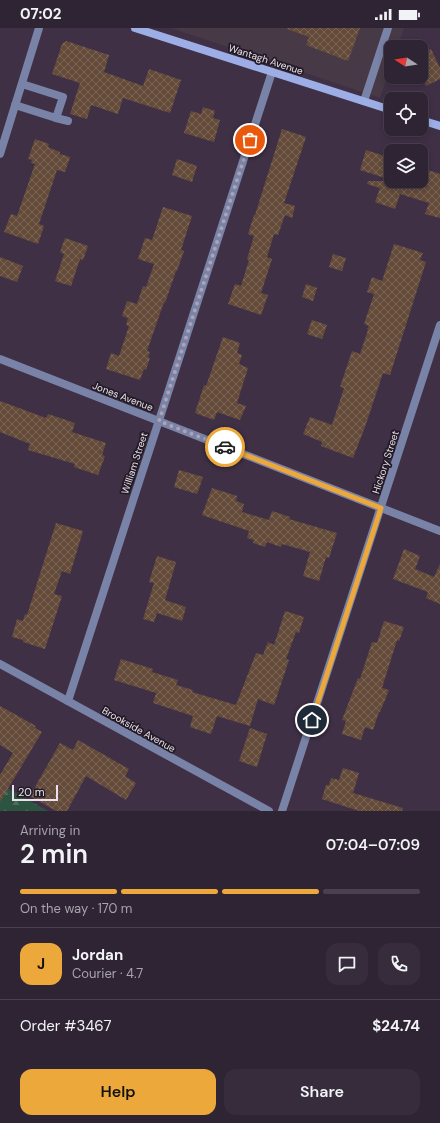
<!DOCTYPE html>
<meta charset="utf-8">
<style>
:root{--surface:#2f2434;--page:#372c3c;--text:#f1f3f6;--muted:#a7a4ac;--line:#4a414f;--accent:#eda83b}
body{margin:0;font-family:"DM Sans",sans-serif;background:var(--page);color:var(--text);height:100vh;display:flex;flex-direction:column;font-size:15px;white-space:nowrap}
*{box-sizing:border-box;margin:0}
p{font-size:13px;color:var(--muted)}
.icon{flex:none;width:22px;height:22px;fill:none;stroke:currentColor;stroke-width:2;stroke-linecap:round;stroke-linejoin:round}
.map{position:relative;height:783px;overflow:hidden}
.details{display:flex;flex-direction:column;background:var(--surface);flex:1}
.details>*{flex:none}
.needle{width:26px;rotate:282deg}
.tools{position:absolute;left:384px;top:12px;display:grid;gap:8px}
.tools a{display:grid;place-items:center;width:44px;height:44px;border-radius:8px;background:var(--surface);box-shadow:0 2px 6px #0003,0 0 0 1px var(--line);font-size:20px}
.scale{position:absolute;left:12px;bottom:10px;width:46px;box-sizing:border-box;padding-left:4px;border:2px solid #eae0ee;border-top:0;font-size:11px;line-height:14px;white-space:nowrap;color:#eae0ee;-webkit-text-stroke:3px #221b25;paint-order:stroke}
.pin{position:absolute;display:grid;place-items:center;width:34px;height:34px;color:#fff;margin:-17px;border:2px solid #fff;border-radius:50%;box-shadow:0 1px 4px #0007}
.courier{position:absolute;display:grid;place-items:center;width:40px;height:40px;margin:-20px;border:3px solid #eda83b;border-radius:50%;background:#fff;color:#222;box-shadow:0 1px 5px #0007}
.head em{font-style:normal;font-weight:600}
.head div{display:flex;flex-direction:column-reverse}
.head{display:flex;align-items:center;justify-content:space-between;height:68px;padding:0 20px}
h1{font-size:26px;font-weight:600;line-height:30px}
.bar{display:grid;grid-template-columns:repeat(4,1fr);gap:6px 4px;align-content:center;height:48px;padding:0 20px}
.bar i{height:5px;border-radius:3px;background:var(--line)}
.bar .on{background:var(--accent)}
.bar p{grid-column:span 4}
.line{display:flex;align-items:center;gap:10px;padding:0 20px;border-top:1px solid var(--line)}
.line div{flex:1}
.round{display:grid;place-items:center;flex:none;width:42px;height:42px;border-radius:12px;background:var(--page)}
.primary-button{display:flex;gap:8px;margin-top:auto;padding:8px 20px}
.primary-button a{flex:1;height:46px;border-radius:12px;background:var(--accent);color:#111;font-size:16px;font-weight:600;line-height:46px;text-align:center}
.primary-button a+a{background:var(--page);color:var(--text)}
.status{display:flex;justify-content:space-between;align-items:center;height:28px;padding:0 20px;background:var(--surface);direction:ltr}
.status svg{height:11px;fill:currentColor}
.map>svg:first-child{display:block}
.commercial{fill:#483946}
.forest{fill:url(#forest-firs)}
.building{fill:url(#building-cross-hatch)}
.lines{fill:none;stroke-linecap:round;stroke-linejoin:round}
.service{stroke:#7983a7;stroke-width:8}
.minor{stroke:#7983a7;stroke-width:8}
.secondary{stroke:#9daee7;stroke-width:8}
.done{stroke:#aea2b3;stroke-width:4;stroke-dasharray:0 7.2}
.route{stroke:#eda83b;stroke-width:5}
.labels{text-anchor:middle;stroke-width:3.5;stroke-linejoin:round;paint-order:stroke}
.street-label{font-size:10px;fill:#eae0ee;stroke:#221b25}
</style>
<div class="status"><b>07:02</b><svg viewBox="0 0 49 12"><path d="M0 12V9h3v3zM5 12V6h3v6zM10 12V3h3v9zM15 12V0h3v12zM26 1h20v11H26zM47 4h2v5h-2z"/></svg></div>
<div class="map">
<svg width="440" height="783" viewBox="0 0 440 783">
<defs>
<pattern id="forest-firs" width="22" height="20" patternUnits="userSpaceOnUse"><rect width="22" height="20" fill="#2d5440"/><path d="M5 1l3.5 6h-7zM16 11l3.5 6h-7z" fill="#4c6c5c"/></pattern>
<pattern id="building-cross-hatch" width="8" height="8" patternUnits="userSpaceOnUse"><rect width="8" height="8" fill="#644b39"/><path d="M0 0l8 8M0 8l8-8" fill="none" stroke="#7a6556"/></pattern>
</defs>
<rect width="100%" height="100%" fill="#3f3046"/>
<polygon class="commercial" points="171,0 404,0 398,19 391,19 391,38 380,70"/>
<polygon class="forest" points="0,756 48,783 0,783"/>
<g class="building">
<polygon points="288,0 360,0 348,33 306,17 309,9 287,1"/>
<polygon points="66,13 109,27 104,44 143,58 149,41 181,52 170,85 123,70 118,86 91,77 87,91 70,86 80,55 52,46 62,16"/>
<polygon points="431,21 440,40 440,51 426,58 421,48 421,26"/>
<polygon points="203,79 215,83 213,90 220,92 214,114 184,105 191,83 201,86"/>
<polygon points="282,101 306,109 284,175 295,178 292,190 285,187 278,207 274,206 267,229 272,231 261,265 268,267 261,287 228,276 235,256 241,258 249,232 247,231 254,208 248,206 254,187 255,187"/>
<polygon points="35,111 49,116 48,119 60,124 60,126 70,129 65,144 57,142 39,196 44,198 38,216 4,204 11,186 17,188 35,136 31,135 32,132 28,131"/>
<polygon points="366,122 391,130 385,150 360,142"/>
<polygon points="177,131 197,138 192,154 172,147"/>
<polygon points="421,140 440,146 440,190 425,186 429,175 400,166 395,181 375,174 380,160 367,156 368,153 421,153"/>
<polygon points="163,179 192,188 181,222 184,223 177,243 176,243 165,275 164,274 147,323 150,324 148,329 150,330 146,342 144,341 140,352 106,341 111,325 119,328 129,298 126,297 128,290 122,288 127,273 137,276 143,258 146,259 154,236 138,231 145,210 152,212"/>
<polygon points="65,210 88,218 83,232 80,231 71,258 55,253 64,226 60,224"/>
<polygon points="394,216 423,225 420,232 426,234 390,347 383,345 365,399 353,430 321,418 322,414 303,406 310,389 332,397 344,360 340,359 352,323 360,326 368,302 367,301 369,298 364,296 374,266 367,264 372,249 382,253"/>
<polygon points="333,226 346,230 342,243 329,239"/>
<polygon points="0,229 23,238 17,254 0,248"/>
<polygon points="306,256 317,260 313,273 302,269"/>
<polygon points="312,292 327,297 322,311 307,306"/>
<polygon points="223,309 240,315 237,325 242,327 239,336 248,340 237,375 246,378 240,392 217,384 214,392 195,385 204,357 206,358"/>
<polygon points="0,373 46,390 48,386 75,395 72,404 106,415 102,427 105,428 98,447 74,439 75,436 28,422 30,416 0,404"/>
<polygon points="179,442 203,449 197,466 174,459"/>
<polygon points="212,460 237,468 236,473 244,476 242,484 269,492 272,483 290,489 289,491 337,505 329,530 326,529 319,553 303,548 310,524 282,516 281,519 267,514 265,519 253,515 254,512 247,510 249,503 202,487"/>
<polygon points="56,495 83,503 70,546 62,543 54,566 62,568 45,621 23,614 23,612 12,609 17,591 23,593 25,586 27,587"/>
<polygon points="404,521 420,528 415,541 434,549 440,536 440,576 426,570 428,564 393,551"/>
<polygon points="157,528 176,534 165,572 186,579 182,593 157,585 154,594 143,591 154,555 149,554"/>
<polygon points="285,583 304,589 299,605 296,604 286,631 289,632 274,677 258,671 250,698 217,688 211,706 190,699 193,688 153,675 156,665 114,652 121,631 153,641 152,644 178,652 176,657 193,662 192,664 236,677 256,625 263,627 268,614 274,617"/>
<polygon points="384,593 404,599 399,613 397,612 382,660 389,662 380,684 379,684 373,702 365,699 361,712 342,706 346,693 342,692 358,650 360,651 372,614 377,615"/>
<polygon points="0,678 36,698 35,700 42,704 0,774 0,747 13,725 0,717"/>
<polygon points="250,700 267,706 257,739 239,733"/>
<polygon points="78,712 129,741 125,748 136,755 126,772 86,748 67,783 56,783 30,768 60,715 73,722"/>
<polygon points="343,740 359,745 353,765 403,780 402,783 359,783 322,771 326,757 329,757 331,750 339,752"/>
</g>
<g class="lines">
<g class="service">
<polyline points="15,77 56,90 63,69 22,56"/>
<polyline points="56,90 68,93"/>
</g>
<g class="minor">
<polyline points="364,73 388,0"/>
<polyline points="0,126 39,0"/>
<polyline points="0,331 440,503"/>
<polyline points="0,636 269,783"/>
<polyline points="68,673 272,44"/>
<polyline points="282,783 440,297"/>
</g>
<g class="secondary">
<polyline points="135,0 391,82"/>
<polyline points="421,92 440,98"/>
</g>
</g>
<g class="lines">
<polyline class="done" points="225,419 159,393 250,112"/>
<polyline class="route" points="225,419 381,480 312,692"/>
</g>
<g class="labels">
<g class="street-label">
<text transform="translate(266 31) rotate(18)" y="4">Wantagh Avenue</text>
<text transform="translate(123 368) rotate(21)" y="4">Jones Avenue</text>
<text transform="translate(385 434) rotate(-72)" y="4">Hickory Street</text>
<text transform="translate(134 435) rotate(-72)" y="4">William Street</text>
<text transform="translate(139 701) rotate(29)" y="4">Brookside Avenue</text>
</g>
</g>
</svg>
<div class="tools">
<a><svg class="needle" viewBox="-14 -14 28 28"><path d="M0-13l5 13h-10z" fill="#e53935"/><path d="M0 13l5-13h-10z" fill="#a7a4ac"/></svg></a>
<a><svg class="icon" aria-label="locate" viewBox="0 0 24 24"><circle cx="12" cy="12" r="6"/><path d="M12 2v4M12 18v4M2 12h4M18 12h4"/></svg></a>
<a><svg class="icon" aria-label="layers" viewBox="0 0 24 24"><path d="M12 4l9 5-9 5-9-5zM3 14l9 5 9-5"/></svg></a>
</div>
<div class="scale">20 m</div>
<div class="pin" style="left:250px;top:112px;background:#ea580c"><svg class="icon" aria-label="bag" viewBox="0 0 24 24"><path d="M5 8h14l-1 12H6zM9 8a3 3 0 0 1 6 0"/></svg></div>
<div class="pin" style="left:312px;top:692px;background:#1f2937"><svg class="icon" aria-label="home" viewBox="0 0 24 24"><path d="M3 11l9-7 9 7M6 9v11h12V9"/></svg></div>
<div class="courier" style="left:225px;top:419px"><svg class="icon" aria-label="car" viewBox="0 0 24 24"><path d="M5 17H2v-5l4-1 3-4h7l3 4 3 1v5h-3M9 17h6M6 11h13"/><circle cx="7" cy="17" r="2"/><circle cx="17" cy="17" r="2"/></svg></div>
</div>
<section class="details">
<div class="head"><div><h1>2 min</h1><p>Arriving in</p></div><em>07:04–07:09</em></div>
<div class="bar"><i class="on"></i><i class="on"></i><i class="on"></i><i></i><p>On the way · 170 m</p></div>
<div class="line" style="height:72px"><b class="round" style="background:var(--accent);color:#111">J</b><div><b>Jordan</b><p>Courier · 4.7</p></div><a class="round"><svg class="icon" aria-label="chat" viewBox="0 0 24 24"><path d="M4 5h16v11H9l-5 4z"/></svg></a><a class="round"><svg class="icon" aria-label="phone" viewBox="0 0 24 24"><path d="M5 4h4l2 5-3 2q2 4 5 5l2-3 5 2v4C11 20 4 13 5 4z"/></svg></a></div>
<div class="line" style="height:52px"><div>Order #3467</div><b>$24.74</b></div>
<div class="primary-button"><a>Help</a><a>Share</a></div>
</section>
